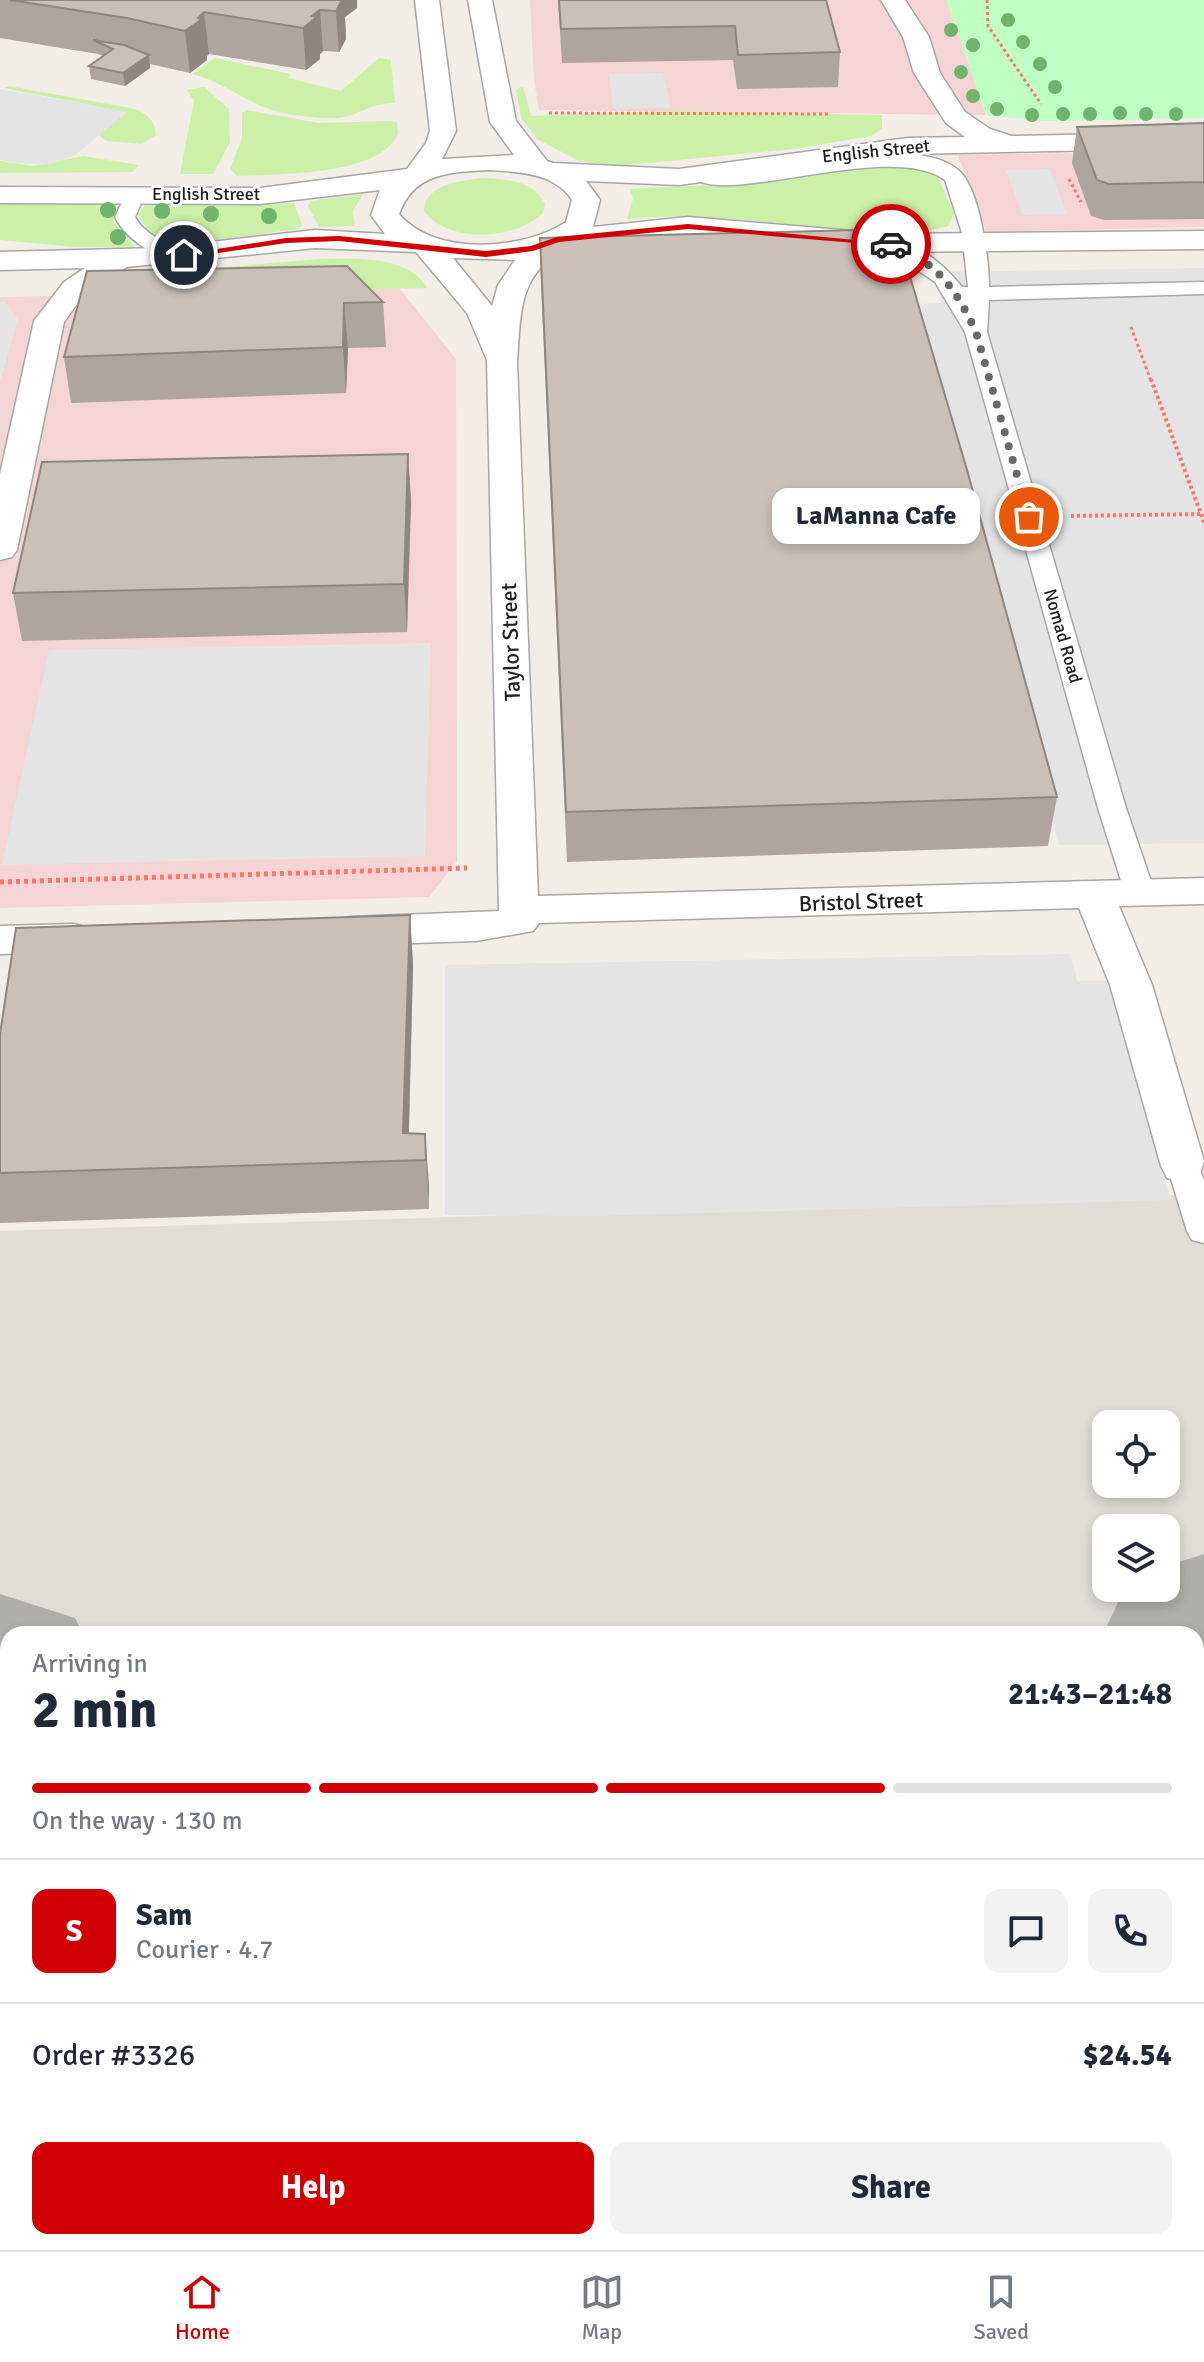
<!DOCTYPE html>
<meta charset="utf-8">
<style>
:root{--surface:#fff;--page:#f2f2f3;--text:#1f2937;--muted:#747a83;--line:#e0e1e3;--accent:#d00004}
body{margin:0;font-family:Signika,sans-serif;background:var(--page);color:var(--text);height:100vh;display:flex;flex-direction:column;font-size:30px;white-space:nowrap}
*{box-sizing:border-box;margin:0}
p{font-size:26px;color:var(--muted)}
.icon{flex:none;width:44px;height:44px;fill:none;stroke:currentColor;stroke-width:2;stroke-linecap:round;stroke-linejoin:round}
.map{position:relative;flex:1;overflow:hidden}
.side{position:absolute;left:0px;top:1626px;width:1204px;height:624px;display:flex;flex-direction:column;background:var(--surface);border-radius:24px 24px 0 0;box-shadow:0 4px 12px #0003}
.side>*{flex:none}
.tools{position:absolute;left:1092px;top:1410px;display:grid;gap:16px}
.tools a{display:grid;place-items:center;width:88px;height:88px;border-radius:16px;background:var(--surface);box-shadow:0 4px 12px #0003;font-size:40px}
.pin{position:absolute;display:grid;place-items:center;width:68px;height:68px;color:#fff;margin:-34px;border:4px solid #fff;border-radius:50%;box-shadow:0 2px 8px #0007}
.courier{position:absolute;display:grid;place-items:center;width:80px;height:80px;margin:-40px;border:6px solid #d00004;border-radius:50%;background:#fff;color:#222;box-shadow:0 2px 10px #0007}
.bubble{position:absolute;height:56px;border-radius:16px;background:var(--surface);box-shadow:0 4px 12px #0003;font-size:26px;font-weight:700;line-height:56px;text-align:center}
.head em{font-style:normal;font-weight:700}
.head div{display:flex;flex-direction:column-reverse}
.head{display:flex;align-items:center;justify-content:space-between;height:136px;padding:0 32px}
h1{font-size:52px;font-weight:700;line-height:60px}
.bar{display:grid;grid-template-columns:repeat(4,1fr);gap:12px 8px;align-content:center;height:96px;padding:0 32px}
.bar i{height:10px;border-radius:6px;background:var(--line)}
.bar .selected{background:var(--accent)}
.bar p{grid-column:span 4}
.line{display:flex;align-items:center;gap:20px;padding:0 32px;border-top:2px solid var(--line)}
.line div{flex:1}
.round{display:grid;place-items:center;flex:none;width:84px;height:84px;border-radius:16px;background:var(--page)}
.cta{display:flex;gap:16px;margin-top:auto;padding:16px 32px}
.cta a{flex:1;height:92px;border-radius:16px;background:var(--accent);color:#fff;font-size:32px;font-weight:700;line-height:92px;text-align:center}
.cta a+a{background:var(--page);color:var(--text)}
.menu{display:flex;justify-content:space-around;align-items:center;height:112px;border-top:2px solid var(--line);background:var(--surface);font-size:22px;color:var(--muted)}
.menu a{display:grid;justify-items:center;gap:4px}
.menu .selected{color:var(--accent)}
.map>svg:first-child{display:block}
.commercial{fill:#f4d4d4}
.airport{fill:#e0ddd7;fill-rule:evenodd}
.grass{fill:#ccf0a7}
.park{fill:#c0ffc3}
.parking{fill:#e4e4e4}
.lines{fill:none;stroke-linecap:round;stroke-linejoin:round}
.taxiway{fill:#b0aeaa;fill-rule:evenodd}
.lane-casing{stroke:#a7a7a7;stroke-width:3}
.street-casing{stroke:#a7a7a7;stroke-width:3}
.path-far2{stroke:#ff7669;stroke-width:3;stroke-dasharray:3 3;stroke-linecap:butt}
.path-far1{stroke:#ff7669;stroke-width:4;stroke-dasharray:3 3;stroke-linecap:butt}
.path{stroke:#ff7669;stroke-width:5;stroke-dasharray:4 4;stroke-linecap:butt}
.lane{fill:#fff;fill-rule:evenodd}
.street{fill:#fff;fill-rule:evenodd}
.tree{fill:#6eb46d}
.wall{fill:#aea59e}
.shaded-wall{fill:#8d8681}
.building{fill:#cac0b8;stroke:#8d8681;stroke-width:2}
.route{fill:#d00004}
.done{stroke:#6a6865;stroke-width:8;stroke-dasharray:0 14.4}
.labels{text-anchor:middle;stroke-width:6;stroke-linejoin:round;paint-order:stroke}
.far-street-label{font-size:18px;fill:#202020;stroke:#fff}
.street-label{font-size:22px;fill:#202020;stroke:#fff}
</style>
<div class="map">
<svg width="1204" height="2250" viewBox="0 0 1204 2250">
<rect width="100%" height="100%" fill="#f2ede6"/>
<g class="commercial">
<polygon points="530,0 1204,0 1204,118 1045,121 986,115 539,110 534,79"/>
<polygon points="1204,151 1204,227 986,232 958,155"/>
<polygon points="399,288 456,359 457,861 429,897 0,908 0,297"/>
</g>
<path class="airport" d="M1204 1194V2250H0V1231ZM1106 1424H1166V1484H1106ZM1106 1528H1166V1588H1106ZM8 1634H1196V2242H8Z"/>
<g class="grass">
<path d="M215 58 291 74 288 78 341 91 379 58 391 60 395 103C364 103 359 120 325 118 303 117 279 114 259 105 235 94 217 80 192 74Z"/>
<path d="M9 86 135 109C148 114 155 121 156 135L142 144 106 141 99 135 126 112 4 88Z"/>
<polygon points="204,87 229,109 230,142 213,174 180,174 194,101 187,90"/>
<polygon points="523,87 531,116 671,111 882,115 882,128 871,136 793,149 617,166 579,161 537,139 521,118 516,89"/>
<path d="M247 110 318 123 391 121 397 123 398 133C383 176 276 174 237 176L230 169 242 138V113Z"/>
<polygon points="83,156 139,165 132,172 0,173 0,161 34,166"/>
<path d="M888 165 923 170 938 177 954 214 948 226C919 235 891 231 862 230 783 227 706 210 627 219L633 199 630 189 772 182Z"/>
<path d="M482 178C505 179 534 180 545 204L543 213C515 240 448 244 424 211 425 184 460 181 482 178Z"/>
<polygon points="363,194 353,211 355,226 319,227 308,206 311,201"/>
<polygon points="117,202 113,221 135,247 76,247 0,240 0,204"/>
<polygon points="294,203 302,225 298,229 187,244 149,232 138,214 146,204 231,206"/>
<path d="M319 259C353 259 408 254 427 288L93 295 202 269Z"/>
</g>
<polygon class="park" points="946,0 1204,0 1204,118 1045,121 986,115"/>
<g class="parking">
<polygon points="663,73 671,108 613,109 609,74"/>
<polygon points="0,89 33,95 127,112 75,155 51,164 16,163 0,160"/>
<polygon points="1050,169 1067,214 1022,215 1006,170"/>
<polygon points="1204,268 1204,843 1059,845 920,304 942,303 936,281 927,272"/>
<polygon points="0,302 5,302 18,319 0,382"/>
<polygon points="431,643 425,856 2,865 49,650"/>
<polygon points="1071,954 1077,981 1132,981 1183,1166 1160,1169 1172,1200 598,1216 445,1215 445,965"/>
</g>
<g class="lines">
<g class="taxiway">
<polygon points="1204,1554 1204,1716 1196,1717 1196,1634 1103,1634 1125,1588 1166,1588 1166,1566"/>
<polygon points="0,1594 75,1618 83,1634 8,1634 8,1760 0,1760"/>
</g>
<g class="lane-casing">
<g id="lane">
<path d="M891 153C913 154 939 155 957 169 980 186 989 260 989 287L1204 282V294L989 300 987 332 1126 808 1155 893 1150 900H1130L1125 893 1098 808 965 332 935 282 878 243 888 237C918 244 943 263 962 287H968L962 233 945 180C890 139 720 209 692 176L702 170 771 169Z"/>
<path d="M135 188 145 194 135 217C146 238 171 243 191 251L195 255 191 259C164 266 127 241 115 217L128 190Z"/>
<polygon points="1183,1154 1194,1158 1204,1180 1204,1243 1192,1240 1187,1231 1167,1166 1172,1158"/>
<rect x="1196" y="1846" width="8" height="38"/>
<rect x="0" y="1893" width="8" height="40"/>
</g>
</g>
<g class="street-casing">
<g id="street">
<path d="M415 0H439L456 131 442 159 514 155 490 122 468 0H492L516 121 547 161 553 163 679 169 908 138 965 137 946 123 914 73 903 37 881 0H905L929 37 940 73 965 112 990 129 1012 136 1204 132V148L908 154 679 185 586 181 600 200 593 227 688 217 888 234 1204 231V249L888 252 688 235 567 247C518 274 521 311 517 362L538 896 1204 878V904L1119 906 1152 985 1204 1161 1199 1178 1183 1182 1167 1178 1161 1166 1110 985 1079 908 539 923 533 931 476 941 350 945 336 941 330 931 336 921 350 917 499 911 487 360 467 313 416 252 315 248 127 267 84 294 64 322 17 550 12 557 0 560V474L34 321 64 282 85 268 0 270V252L160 248 315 230 385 234 371 215 380 190 260 204 0 203V187L260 188 407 169 426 143 430 131ZM490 170C519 172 555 173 572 200L566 222C524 250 435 257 399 214 414 172 451 172 490 170ZM453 258 515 260 498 285 492 306Z"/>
<polygon points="74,924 88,928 94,938 88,948 74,952 0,954 0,926"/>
</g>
</g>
<g class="path-far2">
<polyline points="987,0 988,26 1041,104"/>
<polyline points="549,113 831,114"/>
<polyline points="1069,179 1081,202"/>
<polyline points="1131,327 1151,381"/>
</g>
<g class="path-far1">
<polyline points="1151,379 1204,522"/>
<polyline points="1071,516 1201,514"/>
</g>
<polyline class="path" points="0,882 467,868"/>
<use href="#lane" class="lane"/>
<use href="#street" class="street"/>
</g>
<g class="tree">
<circle cx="1008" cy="20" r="7"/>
<circle cx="951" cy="30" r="7"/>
<circle cx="1023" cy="42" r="7"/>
<circle cx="973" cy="45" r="7"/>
<circle cx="1040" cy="64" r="7"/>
<circle cx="961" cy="72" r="7"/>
<circle cx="1055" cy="87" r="7"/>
<circle cx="973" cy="96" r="7"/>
<circle cx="997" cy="109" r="7"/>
<circle cx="1120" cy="113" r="7"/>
<circle cx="1063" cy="114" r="7"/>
<circle cx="1090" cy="114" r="7"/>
<circle cx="1146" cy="114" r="7"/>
<circle cx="1176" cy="114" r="7"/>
<circle cx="1032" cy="115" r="7"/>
<circle cx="108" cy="210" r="8"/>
<circle cx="162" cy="211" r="8"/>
<circle cx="211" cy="214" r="8"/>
<circle cx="269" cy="216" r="8"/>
<circle cx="174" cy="234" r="8"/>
<circle cx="118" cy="237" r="8"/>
</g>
<g class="wall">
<polygon points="0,0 357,0 357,8 345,17 346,39 339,52 323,51 320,54 320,59 306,70 209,54 207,56 207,60 190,73 150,64 150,68 125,86 91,79 89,66 103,56 98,54 0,38"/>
<polygon points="558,0 826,0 840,52 838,87 737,89 733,60 562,63"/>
<polygon points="1204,123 1204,219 1104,220 1091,216 1072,163 1077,127"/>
<polygon points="540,238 1057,797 1048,846 567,862 541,283"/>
<polygon points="347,266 383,302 386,347 348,348 346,393 71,403 64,357"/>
<polygon points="408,454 411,501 407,632 22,641 13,593"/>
<polygon points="410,915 413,965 409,1133 425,1134 429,1209 0,1223 0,1034"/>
</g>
<g class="shaded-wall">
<polygon points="315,0 357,0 357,8 345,17 346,39 339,52 336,11 320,10 323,51 320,54 320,59 306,70 303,28"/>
<polygon points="204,12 209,54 207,56 207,60 190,73 185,31"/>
<polygon points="149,55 150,68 125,86 123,73"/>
<polygon points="344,303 348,348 346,393 343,347"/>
<polygon points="408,454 411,501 407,632 404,584"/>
<polygon points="410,915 413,965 408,1160 403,1133"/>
<polygon points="425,1134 429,1184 429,1209 426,1160"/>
</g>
<g class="building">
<polygon points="10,0 342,0 336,11 320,10 312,16 317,17 303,28 204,12 198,18 202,19 185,31 127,18"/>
<polygon points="559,0 826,0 840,52 738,55 735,26 561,29"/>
<polygon points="93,40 124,45 149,55 123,73 89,66 113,49"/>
<polygon points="1204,123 1204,182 1109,184 1097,180 1077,127"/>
<polygon points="896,229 967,470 1057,797 566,812 540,238"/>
<polygon points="347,266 383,302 344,303 343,347 64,357 87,271"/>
<polygon points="408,454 404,584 13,593 42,462"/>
<polygon points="410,915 403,1133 425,1134 426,1160 0,1173 0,1034 16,928"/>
</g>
<polygon class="route" points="688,224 896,244 891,246 688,229 559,242 533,251 486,257 339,241 286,243 184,258 180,255 286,238 339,236 486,251 531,246 557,237"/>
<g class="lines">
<path class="done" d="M891 244C937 262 956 289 976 332L1029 517"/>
</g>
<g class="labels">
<g class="far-street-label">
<text transform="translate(876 151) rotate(-6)" y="6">English Street</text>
<text x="206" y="200">English Street</text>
<text transform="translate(1063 636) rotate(74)" y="6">Nomad Road</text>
</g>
<g class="street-label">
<text transform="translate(510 642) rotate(-92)" y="8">Taylor Street</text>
<text transform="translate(861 901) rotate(-2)" y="8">Bristol Street</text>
</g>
</g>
</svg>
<div class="tools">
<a><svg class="icon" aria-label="locate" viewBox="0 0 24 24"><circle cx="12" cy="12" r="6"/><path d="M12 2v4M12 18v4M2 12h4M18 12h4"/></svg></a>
<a><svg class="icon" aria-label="layers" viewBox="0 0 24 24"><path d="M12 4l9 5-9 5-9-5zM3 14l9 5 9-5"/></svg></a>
</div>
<div class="pin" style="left:1029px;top:517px;background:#ea580c"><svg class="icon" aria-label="bag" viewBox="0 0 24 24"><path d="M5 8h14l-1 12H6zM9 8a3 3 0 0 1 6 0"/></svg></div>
<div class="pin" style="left:184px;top:255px;background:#1f2937"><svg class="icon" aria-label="home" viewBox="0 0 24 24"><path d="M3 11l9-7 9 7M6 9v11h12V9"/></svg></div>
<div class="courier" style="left:891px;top:244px"><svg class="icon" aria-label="car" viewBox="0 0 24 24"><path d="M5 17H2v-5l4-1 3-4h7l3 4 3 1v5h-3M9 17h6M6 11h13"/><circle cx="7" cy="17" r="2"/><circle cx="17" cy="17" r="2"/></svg></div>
<div class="bubble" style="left:772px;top:488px;width:208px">LaManna Cafe</div>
<section class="side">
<div class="head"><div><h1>2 min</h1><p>Arriving in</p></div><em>21:43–21:48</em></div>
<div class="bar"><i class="selected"></i><i class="selected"></i><i class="selected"></i><i></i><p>On the way · 130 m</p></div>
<div class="line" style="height:144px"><b class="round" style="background:var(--accent);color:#fff">S</b><div><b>Sam</b><p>Courier · 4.7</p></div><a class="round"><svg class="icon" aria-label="chat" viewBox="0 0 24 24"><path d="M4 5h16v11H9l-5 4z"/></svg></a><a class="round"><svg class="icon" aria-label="phone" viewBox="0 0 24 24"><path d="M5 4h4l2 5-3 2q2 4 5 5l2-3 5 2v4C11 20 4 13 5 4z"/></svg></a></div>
<div class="line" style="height:104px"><div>Order #3326</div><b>$24.54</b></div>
<div class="cta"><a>Help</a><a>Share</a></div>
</section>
</div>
<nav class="menu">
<a class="selected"><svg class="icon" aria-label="home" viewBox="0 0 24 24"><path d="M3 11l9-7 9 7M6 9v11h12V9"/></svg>Home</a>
<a><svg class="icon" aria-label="map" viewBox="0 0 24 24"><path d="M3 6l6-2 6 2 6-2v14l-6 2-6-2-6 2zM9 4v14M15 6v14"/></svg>Map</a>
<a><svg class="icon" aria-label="saved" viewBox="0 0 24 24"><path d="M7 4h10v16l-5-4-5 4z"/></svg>Saved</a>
</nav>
